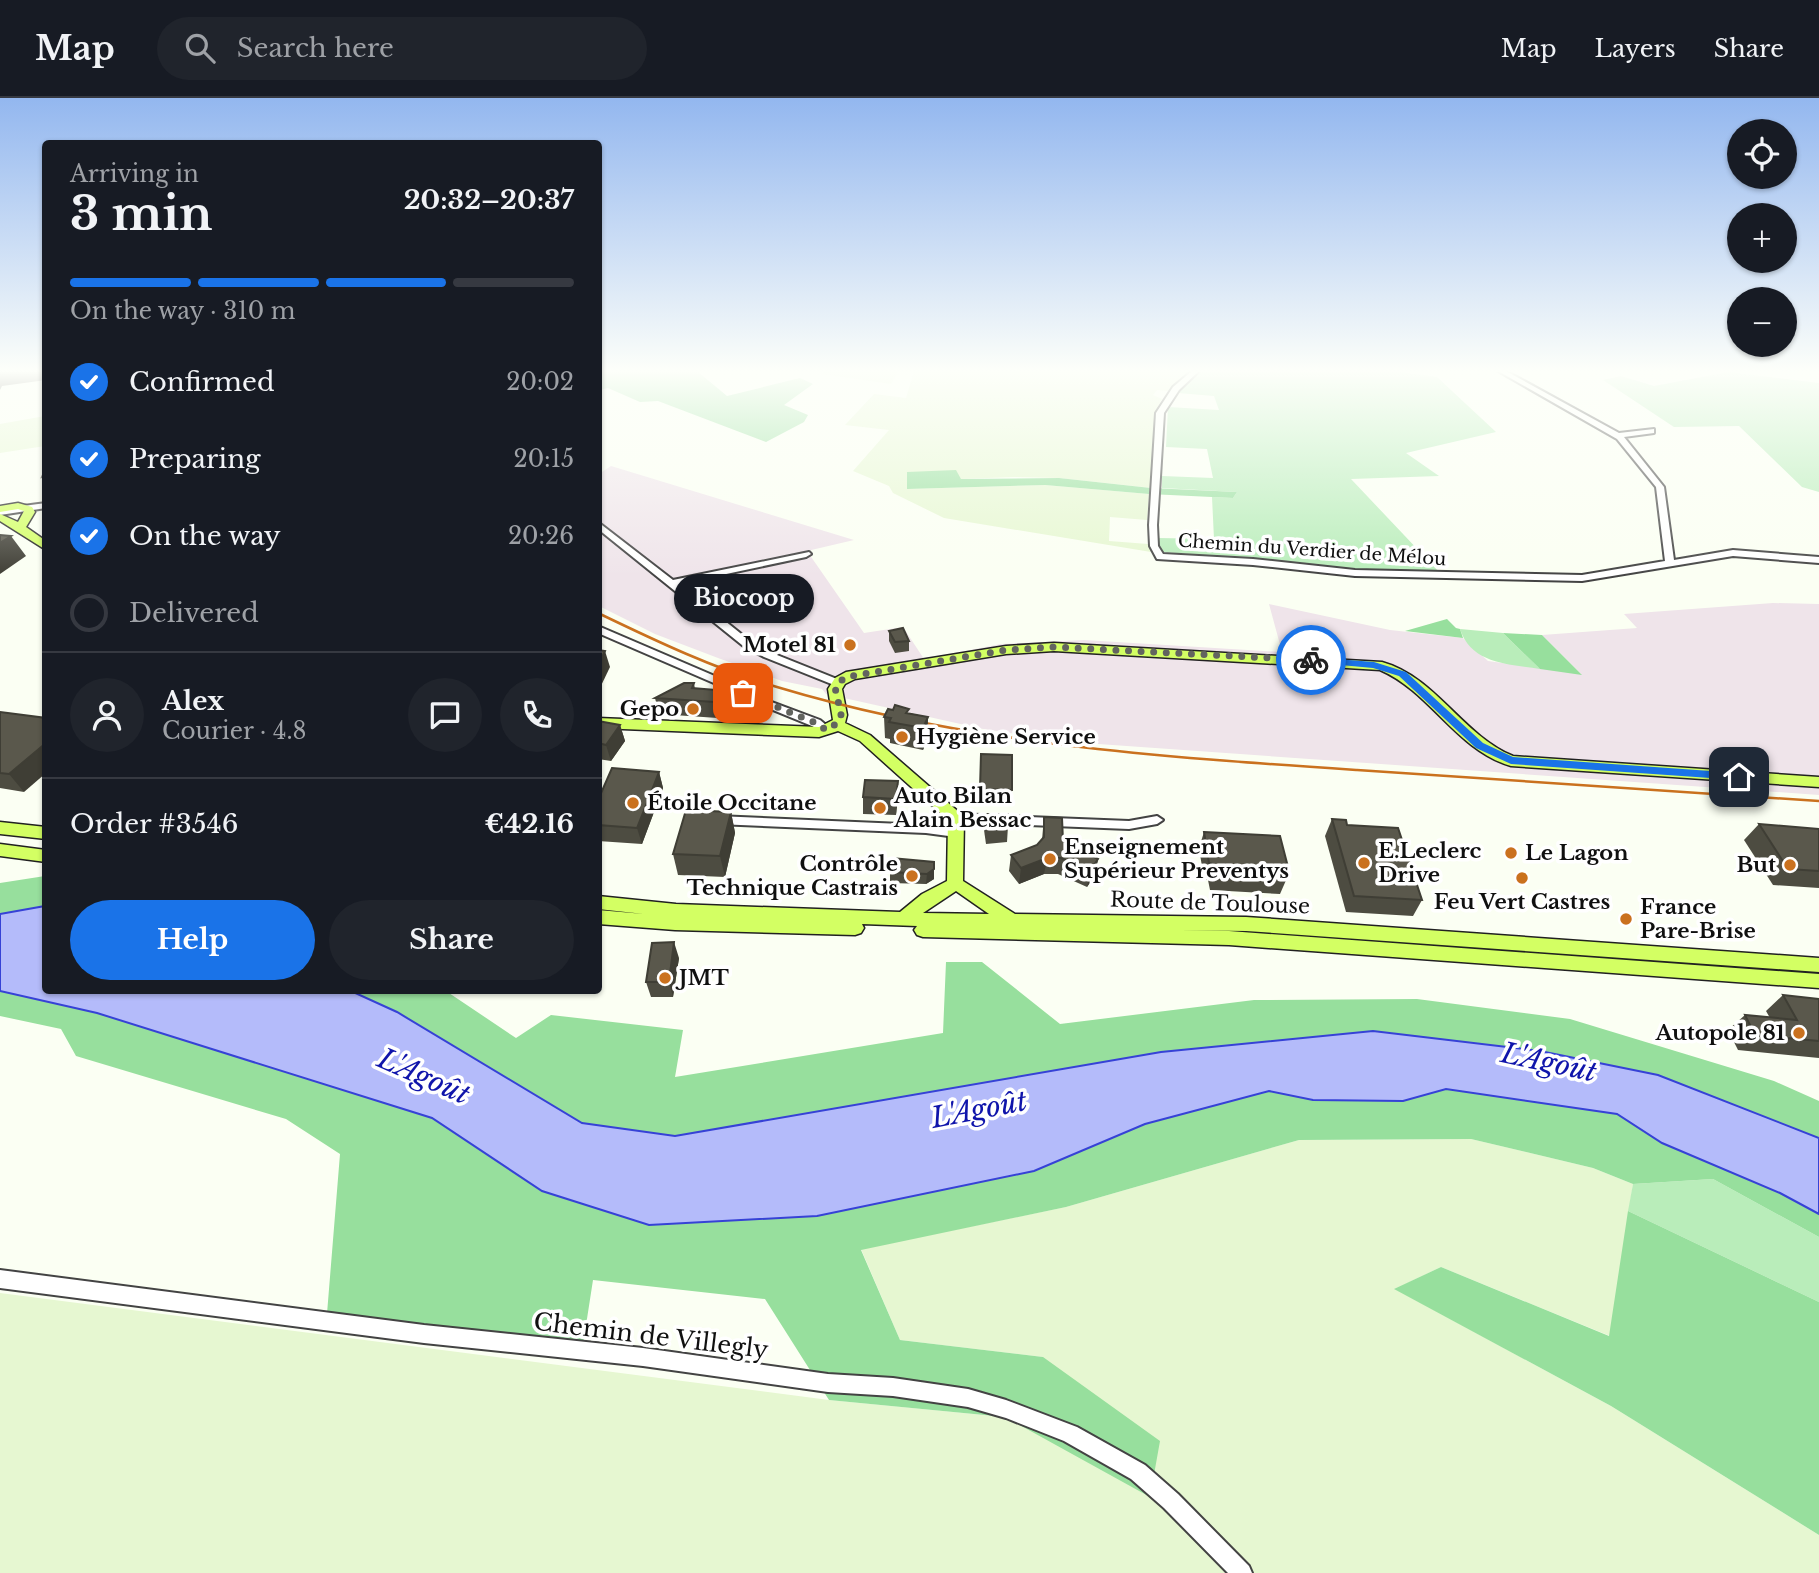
<!DOCTYPE html>
<meta charset="utf-8">
<style>
:root{--surface:#171b24;--page:#20242c;--text:#f1f3f6;--muted:#9ea1a6;--line:#363941;--accent:#1a73e8}
body{margin:0;font-family:"Libre Baskerville",serif;background:var(--page);color:var(--text);height:100vh;display:flex;flex-direction:column;font-size:26px;white-space:nowrap}
*{box-sizing:border-box;margin:0}
p{font-size:23px;color:var(--muted)}
.icon{flex:none;width:38px;height:38px;fill:none;stroke:currentColor;stroke-width:2;stroke-linecap:round;stroke-linejoin:round}
.map{position:relative;flex:1;overflow:hidden}
.side{position:absolute;left:42px;top:42px;width:560px;height:854px;display:flex;flex-direction:column;background:var(--surface);border-radius:7px;box-shadow:0 2px 5px #0004}
.side>*{flex:none}
.tools{position:absolute;left:1727px;top:21px;display:grid;gap:14px}
.tools a{display:grid;place-items:center;width:70px;height:70px;border-radius:50%;background:var(--surface);box-shadow:0 2px 5px #0004;font-size:35px}
.pin{position:absolute;display:grid;place-items:center;width:60px;height:60px;color:#fff;margin:-30px;border-radius:14px;box-shadow:0 4px 10px #0006}
.courier{position:absolute;display:grid;place-items:center;width:70px;height:70px;margin:-35px;border:5px solid #1a73e8;border-radius:50%;background:#fff;color:#222;box-shadow:0 2px 9px #0007}
.bubble{position:absolute;height:49px;border-radius:24px;background:var(--surface);box-shadow:0 2px 5px #0004;font-size:23px;font-weight:700;line-height:49px;text-align:center}
.overview em{font-style:normal;font-weight:700}
.overview div{display:flex;flex-direction:column-reverse}
.overview{display:flex;align-items:center;justify-content:space-between;height:119px;padding:0 28px}
h1{font-size:46px;font-weight:700;line-height:52px}
.bar{display:grid;grid-template-columns:repeat(4,1fr);gap:10px 7px;align-content:center;height:84px;padding:0 28px}
.bar i{height:9px;border-radius:5px;background:var(--line)}
.bar .current{background:var(--accent)}
.bar p{grid-column:span 4}
.line{display:flex;align-items:center;gap:18px;padding:0 28px;border-top:2px solid var(--line)}
.line div{flex:1}
.round{display:grid;place-items:center;flex:none;width:74px;height:74px;border-radius:37px;background:var(--page)}
ol{padding:0 28px;list-style:none}
li{display:flex;align-items:center;gap:21px;height:77px}
li p{margin-inline-start:auto}
li .icon{padding:7px;border-radius:50%;background:var(--accent);color:#fff;stroke-width:4}
li:last-child{color:var(--muted)}
li i{width:38px;height:38px;border:4px solid var(--line);border-radius:50%}
.button{display:flex;gap:14px;margin-top:auto;padding:14px 28px}
.button a{flex:1;height:80px;border-radius:42px;background:var(--accent);color:#fff;font-size:28px;font-weight:700;line-height:80px;text-align:center}
.button a+a{background:var(--page);color:var(--text)}
header{display:flex;align-items:center;gap:42px;box-sizing:border-box;height:98px;padding:0 35px;background:var(--surface);border-bottom:2px solid var(--line)}
header strong{font-size:33px}
nav{display:flex;gap:38px;margin-inline-start:auto;font-size:24px}
.search{width:490px;height:63px;background:var(--page);display:flex;align-items:center;gap:18px;box-sizing:border-box;padding:0 24px;border-radius:38px;color:var(--muted);font-size:26px}
.map>svg:first-child{display:block}
.industrial{fill:#efe4ea}
.farmland{fill:#e6f7d1}
.green{fill:#b9edba}
.forest{fill:#97df9d}
.water{fill:#b4bbfa;stroke:#3642d6;stroke-width:2}
.lines{fill:none;stroke-linecap:round;stroke-linejoin:round}
.minor-casing{stroke:#434343;stroke-width:4}
.major-casing{stroke:#212121;stroke-width:3}
.minor{fill:#fff;fill-rule:evenodd}
.major{fill:#d3ff63;fill-rule:evenodd}
.rail{stroke:#ca711e;stroke-width:2.5}
.wall{fill:#4d4c41}
.shaded-wall{fill:#3f3e35}
.building{fill:#5a584c;stroke:#3f3e35;stroke-width:2}
.route{fill:#1a73e8}
.done{stroke:#62645f;stroke-width:7;stroke-dasharray:0 12.6}
.poi-dot{fill:#ca711e;stroke:#fff;stroke-width:2.5}
.labels{text-anchor:middle;stroke-width:7;stroke-linejoin:round;paint-order:stroke}
.far-street-label{font-size:18px;fill:#101010;stroke:#fff}
.poi-label{font-size:21px;font-weight:bold;fill:#101010;stroke:#fff;text-anchor:start}
.street-label{font-size:21px;fill:#101010;stroke:#fff}
.near-street-label{font-size:24px;fill:#101010;stroke:#fff}
.near-water-label{font-size:28px;font-style:italic;fill:#1015ab;stroke:#fff}
</style>
<header>
<strong>Map</strong>
<div class="search"><svg class="icon" aria-label="search" viewBox="0 0 24 24"><circle cx="10" cy="10" r="6"/><path d="M15 15l6 6"/></svg>Search here</div>
<nav><a>Map</a><a>Layers</a><a>Share</a></nav>
</header>
<div class="map">
<svg width="1819" height="1475" viewBox="0 0 1819 1475">
<rect width="100%" height="100%" fill="#fbfff3"/>
<polygon class="industrial" points="611,368 854,442 807,453 864,535 903,529 924,561 1001,546 1084,542 1282,554 1269,506 1390,532 1463,540 1488,563 1581,576 1542,537 1637,530 1624,516 1773,505 1819,506 1819,697 1070,644 983,631 826,596 822,591 782,583 718,560 655,536 599,508 599,376"/>
<g class="farmland">
<polygon points="825,273 899,273 891,286 822,276"/>
<polygon points="914,273 1189,273 1168,293 1157,292 1153,297 1162,301 1156,312 1152,390 1059,380 1013,379 961,381 908,391 1045,387 1149,396 1147,422 1110,419 1109,443 1148,446 1151,454 944,420 893,395 889,388 853,373 889,332 845,327 874,296 906,300"/>
<polygon points="45,318 45,348 0,355 0,326"/>
<polygon points="1471,1041 1593,1070 1633,1086 1610,1238 1441,1169 1395,1191 1611,1308 1819,1437 1819,1475 0,1475 0,1195 829,1302 1005,1319 1043,1259 900,1242 861,1151 1066,1109 1299,1042"/>
</g>
<g class="green">
<polygon points="1201,273 1392,273 1437,279 1496,334 1406,355 1439,378 1351,381 1439,474 1372,473 1304,465 1163,454 1159,450 1158,440 1214,441 1212,399 1233,400 1237,394 1162,390 1162,378 1213,380 1207,351 1166,349 1168,309 1219,312 1214,298 1178,295"/>
<polygon points="1728,274 1819,285 1819,394 1802,389 1739,328 1674,329 1603,282 1621,278 1654,288"/>
<path d="M1460 531 1503 535 1540 571C1509 566 1471 566 1460 531Z"/>
<polygon points="1713,1081 1819,1139 1819,1204 1628,1113 1633,1086"/>
</g>
<g class="forest">
<polygon points="598,273 697,273 727,298 800,280 813,286 784,307 808,317 804,324 766,344 658,303 640,304 608,290 599,292"/>
<polygon points="956,372 961,381 1059,380 1151,390 1237,394 1233,400 1149,396 1045,387 907,391 907,374"/>
<polygon points="1447,521 1456,530 1460,531 1463,540 1405,533"/>
<polygon points="1503,535 1542,537 1582,577 1540,571"/>
<polygon points="45,778 45,808 0,816 0,785"/>
<polygon points="946,864 982,864 1060,926 1254,902 1417,901 1570,921 1774,983 1819,1003 1819,1040 1658,977 1373,933 1161,954 676,1038 582,1025 397,914 351,893 446,893 516,940 551,917 683,932 675,979 943,935"/>
<polygon points="0,893 97,915 432,1020 542,1093 1034,1073 1145,1026 1269,993 1313,1002 1403,1003 1446,991 1617,1016 1662,1045 1780,1095 1819,1116 1819,1139 1713,1081 1633,1086 1593,1070 1471,1041 1299,1042 1066,1109 861,1152 900,1242 1043,1259 1160,1343 1150,1399 1005,1319 829,1302 765,1201 593,1182 582,1253 326,1228 340,1056 286,1021 76,958 61,931 0,918"/>
<polygon points="1628,1113 1819,1204 1819,1437 1611,1308 1394,1191 1441,1169 1609,1238"/>
</g>
<polygon class="water" points="45,808 46,892 351,893 397,914 582,1025 675,1038 1161,954 1373,933 1540,953 1658,977 1819,1040 1819,1116 1780,1095 1662,1045 1617,1016 1446,991 1403,1003 1313,1002 1269,993 1145,1026 1034,1073 817,1118 649,1127 542,1093 432,1020 97,915 0,893 0,816"/>
<g class="lines">
<g class="minor-casing">
<g id="minor">
<polygon points="1192,273 1199,273 1179,292 1164,315 1157,427 1158,448 1163,456 1253,461 1355,472 1582,477 1665,463 1656,389 1617,341 1498,273 1506,273 1619,335 1654,331 1654,335 1624,339 1664,389 1674,462 1733,452 1819,459 1819,465 1733,458 1582,483 1355,478 1253,467 1157,461 1150,448 1149,427 1156,315 1173,289"/>
<polygon points="46,405 46,410 0,417 0,411"/>
<polygon points="598,424 673,482 809,454 811,456 806,459 679,486 750,543 772,555 842,583 843,585 842,587 834,587 764,559 742,547 598,431"/>
<polygon points="598,528 738,588 739,590 734,593 730,592 598,535"/>
<polygon points="750,596 820,622 832,632 826,636 812,628 746,601 745,599 746,597"/>
<polygon points="956,716 1129,723 1157,718 1163,722 1157,726 1129,731 957,724 944,729 960,732 962,735 956,739 926,735 717,726 711,722 717,718 925,727"/>
<polygon points="0,1172 424,1227 643,1250 828,1276 893,1280 968,1291 1006,1302 1077,1329 1145,1367 1178,1396 1249,1468 1252,1475 1228,1475 1164,1410 1131,1381 1064,1343 1006,1320 968,1309 893,1298 828,1294 643,1268 424,1245 0,1190"/>
</g>
</g>
<g class="major-casing">
<g id="major">
<polygon points="18,405 32,409 35,414 26,429 46,443 46,452 0,423 0,416 18,424 24,413 18,411 0,414 0,408"/>
<path d="M1054 545 1382 564C1436 579 1462 637 1513 658L1819 679V689L1511 668C1456 652 1431 594 1380 572L1054 553 1006 556 855 581 845 586 842 591 847 617 845 625 870 637 961 716 964 720 963 783 1015 816 1246 819 1819 860V874L1246 833 1177 832 1229 833 1819 876V890L1229 847 923 839 917 837 914 832 917 828 862 826 864 830 861 835 855 837 675 832 598 826V812L644 816 598 811V798L676 806 900 814 922 796 947 783 948 722 860 643 838 633 819 639 598 630V620L819 629 833 622 828 591 835 580 846 574 1006 548ZM956 793 989 816 923 815Z"/>
<polygon points="0,724 46,729 46,741 0,736"/>
<polygon points="0,746 46,752 46,764 0,758"/>
</g>
</g>
<use href="#minor" class="minor"/>
<use href="#major" class="major"/>
<path class="rail" d="M598 515C656 543 715 571 777 589 966 646 1162 659 1357 672 1511 683 1665 693 1819 703"/>
</g>
<g class="wall">
<polygon points="889,533 909,543 909,553 895,555 889,543"/>
<polygon points="694,585 695,591 716,592 746,590 747,595 762,598 764,614 762,623 659,616 655,600"/>
<polygon points="0,614 24,694 0,690"/>
<polygon points="909,615 928,619 927,641 923,652 890,645 890,641 885,640 884,619"/>
<polygon points="598,623 620,627 625,643 611,663 598,661"/>
<polygon points="981,656 1012,692 1010,708 979,707"/>
<polygon points="659,674 663,690 642,746 598,743 598,702"/>
<polygon points="898,683 896,717 863,716 863,699"/>
<polygon points="731,714 735,735 725,779 678,777 673,756"/>
<polygon points="986,716 1008,728 1007,744 986,746 984,732"/>
<polygon points="1044,719 1063,743 1098,761 1095,777 1087,789 1058,776 1044,776 1019,786 1009,773 1011,757 1037,747 1042,742"/>
<polygon points="1332,721 1347,727 1422,802 1413,818 1346,814 1325,738"/>
<polygon points="1759,726 1819,731 1819,790 1773,787 1744,742"/>
<polygon points="1204,734 1288,769 1286,775 1287,780 1280,796 1210,792 1208,782 1204,781 1199,750"/>
<polygon points="934,764 934,781 926,786 890,785 890,774"/>
<polygon points="679,860 673,899 651,899 646,884"/>
<polygon points="1783,897 1819,901 1819,960 1738,952 1728,932 1745,917 1770,920 1766,913"/>
</g>
<g class="shaded-wall">
<polygon points="0,273 46,273 46,282 2,288 0,292"/>
<polygon points="11,438 26,458 0,476 0,445"/>
<polygon points="605,553 610,569 598,594 598,568"/>
<polygon points="762,598 764,614 762,623 759,607"/>
<polygon points="928,619 927,641 923,652 923,630"/>
<polygon points="620,627 625,643 611,663 606,647"/>
<polygon points="46,645 46,675 24,694 9,676"/>
<polygon points="659,674 663,690 642,746 637,730"/>
<polygon points="898,683 898,700 896,717 896,701"/>
<polygon points="731,714 735,735 725,779 720,758"/>
<polygon points="1047,760 1044,776 1019,786 1021,770"/>
<polygon points="1098,761 1095,777 1087,789 1090,773"/>
<polygon points="934,771 934,781 926,786 927,776"/>
<polygon points="674,844 679,860 673,899 669,884"/>
</g>
<g class="building">
<polygon points="46,370 46,378 42,379"/>
<polygon points="0,437 11,438 0,445"/>
<polygon points="903,530 909,543 895,544 889,533"/>
<polygon points="598,552 605,553 598,568"/>
<polygon points="720,581 746,590 745,594 762,598 759,607 655,600 684,585 694,585 692,590 716,592"/>
<polygon points="895,607 909,611 906,615 928,619 923,630 889,624 891,620 884,619 888,611 893,612"/>
<polygon points="0,614 46,620 46,645 9,676 0,675"/>
<polygon points="598,623 620,627 606,647 598,645"/>
<polygon points="981,656 1012,657 1012,692 980,691"/>
<polygon points="612,670 659,674 637,730 598,727 598,702"/>
<polygon points="865,682 898,683 896,701 863,699"/>
<polygon points="686,712 731,714 720,758 673,756"/>
<polygon points="986,716 1008,716 1008,728 987,730"/>
<polygon points="1044,719 1062,720 1063,743 1098,761 1090,773 1061,760 1047,760 1021,770 1011,757 1037,747 1044,739"/>
<polygon points="1332,721 1346,722 1347,727 1398,730 1422,802 1354,798"/>
<polygon points="1759,726 1819,731 1819,773 1788,771"/>
<polygon points="1204,734 1280,738 1288,769 1284,769 1287,780 1215,776 1213,766 1209,765"/>
<polygon points="891,760 934,764 934,771 927,776 890,774"/>
<polygon points="674,844 669,884 646,884 652,845"/>
<polygon points="1783,897 1819,901 1819,943 1755,937 1745,917 1797,922"/>
</g>
<linearGradient id="sky" x2="0" y2="1"><stop stop-color="#93b7ef"/><stop offset="0.57" stop-color="#fdfffa"/><stop offset="1" stop-color="#fdfffa" stop-opacity="0"/></linearGradient>
<rect width="1819" height="479" fill="url(#sky)"/>
<polygon class="route" points="1311,559 1374,564 1406,574 1483,645 1513,659 1739,675 1745,679 1739,682 1511,666 1476,650 1399,578 1373,570 1308,564 1307,562"/>
<g class="lines">
<path class="done" d="M743 595 816 625 826 632 836 626 841 618C841 600 826 592 846 579L1006 552 1054 549 1311 562"/>
</g>
<g class="poi-dot">
<circle cx="850" cy="547" r="7"/>
<circle cx="693" cy="611" r="7"/>
<circle cx="902" cy="639" r="7"/>
<circle cx="633" cy="705" r="7"/>
<circle cx="880" cy="710" r="7"/>
<circle cx="1511" cy="755" r="7"/>
<circle cx="1050" cy="761" r="7"/>
<circle cx="1364" cy="765" r="7"/>
<circle cx="1790" cy="767" r="7"/>
<circle cx="912" cy="778" r="7"/>
<circle cx="1522" cy="780" r="7"/>
<circle cx="1626" cy="821" r="7"/>
<circle cx="665" cy="880" r="7"/>
<circle cx="1799" cy="935" r="7"/>
</g>
<g class="labels">
<g class="far-street-label">
<text transform="translate(1312 452) rotate(4)" y="6">Chemin du Verdier de Mélou</text>
</g>
<g class="poi-label">
<text x="836" y="554" text-anchor="end">Motel 81</text>
<text x="679" y="618" text-anchor="end">Gepo</text>
<text x="916" y="646">Hygiène Service</text>
<text x="894" y="705">Auto Bilan<tspan x="894" dy="24">Alain Bessac</tspan></text>
<text x="647" y="712">Étoile Occitane</text>
<text x="1064" y="756">Enseignement<tspan x="1064" dy="24">Supérieur Preventys</tspan></text>
<text x="1378" y="760">E.Leclerc<tspan x="1378" dy="24">Drive</tspan></text>
<text x="1525" y="762">Le Lagon</text>
<text x="898" y="773" text-anchor="end">Contrôle<tspan x="898" dy="24">Technique Castrais</tspan></text>
<text x="1776" y="774" text-anchor="end">But</text>
<text x="1522" y="811" text-anchor="middle">Feu Vert Castres</text>
<text x="1640" y="816">France<tspan x="1640" dy="24">Pare-Brise</tspan></text>
<text x="679" y="887">JMT</text>
<text x="1785" y="942" text-anchor="end">Autopole 81</text>
</g>
<g class="street-label">
<text transform="translate(1210 805) rotate(2)" y="7">Route de Toulouse</text>
</g>
<g class="near-street-label">
<text transform="translate(651 1238) rotate(7)" y="8">Chemin de Villegly</text>
</g>
<g class="near-water-label">
<text transform="translate(1549 964) rotate(12)" y="10">L'Agoût</text>
<text transform="translate(424 978) rotate(24)" y="10">L'Agoût</text>
<text transform="translate(979 1011) rotate(-11)" y="10">L'Agoût</text>
</g>
</g>
</svg>
<div class="tools">
<a><svg class="icon" aria-label="locate" viewBox="0 0 24 24"><circle cx="12" cy="12" r="6"/><path d="M12 2v4M12 18v4M2 12h4M18 12h4"/></svg></a>
<a>+</a>
<a>−</a>
</div>
<div class="pin" style="left:743px;top:595px;background:#ea580c"><svg class="icon" aria-label="bag" viewBox="0 0 24 24"><path d="M5 8h14l-1 12H6zM9 8a3 3 0 0 1 6 0"/></svg></div>
<div class="pin" style="left:1739px;top:679px;background:#1f2937"><svg class="icon" aria-label="home" viewBox="0 0 24 24"><path d="M3 11l9-7 9 7M6 9v11h12V9"/></svg></div>
<div class="courier" style="left:1311px;top:562px"><svg class="icon" aria-label="bike" viewBox="0 0 24 24"><circle cx="6" cy="16" r="4"/><circle cx="18" cy="16" r="4"/><path d="M6 16l4-8h5l3 8M10 8l3 8H6M13 5h3"/></svg></div>
<div class="bubble" style="left:674px;top:476px;width:140px">Biocoop</div>
<section class="side">
<div class="overview"><div><h1>3 min</h1><p>Arriving in</p></div><em>20:32–20:37</em></div>
<div class="bar"><i class="current"></i><i class="current"></i><i class="current"></i><i></i><p>On the way · 310 m</p></div>
<ol>
<li><svg class="icon" aria-label="check" viewBox="0 0 24 24"><path d="M5 12l5 5 9-10"/></svg>Confirmed<p>20:02</p></li>
<li><svg class="icon" aria-label="check" viewBox="0 0 24 24"><path d="M5 12l5 5 9-10"/></svg>Preparing<p>20:15</p></li>
<li><svg class="icon" aria-label="check" viewBox="0 0 24 24"><path d="M5 12l5 5 9-10"/></svg>On the way<p>20:26</p></li>
<li><i></i>Delivered</li>
</ol>
<div class="line" style="height:126px"><a class="round"><svg class="icon" aria-label="person" viewBox="0 0 24 24"><circle cx="12" cy="8" r="4"/><path d="M4 21q1-7 8-7t8 7"/></svg></a><div><b>Alex</b><p>Courier · 4.8</p></div><a class="round"><svg class="icon" aria-label="chat" viewBox="0 0 24 24"><path d="M4 5h16v11H9l-5 4z"/></svg></a><a class="round"><svg class="icon" aria-label="phone" viewBox="0 0 24 24"><path d="M5 4h4l2 5-3 2q2 4 5 5l2-3 5 2v4C11 20 4 13 5 4z"/></svg></a></div>
<div class="line" style="height:91px"><div>Order #3546</div><b>€42.16</b></div>
<div class="button"><a>Help</a><a>Share</a></div>
</section>
</div>
